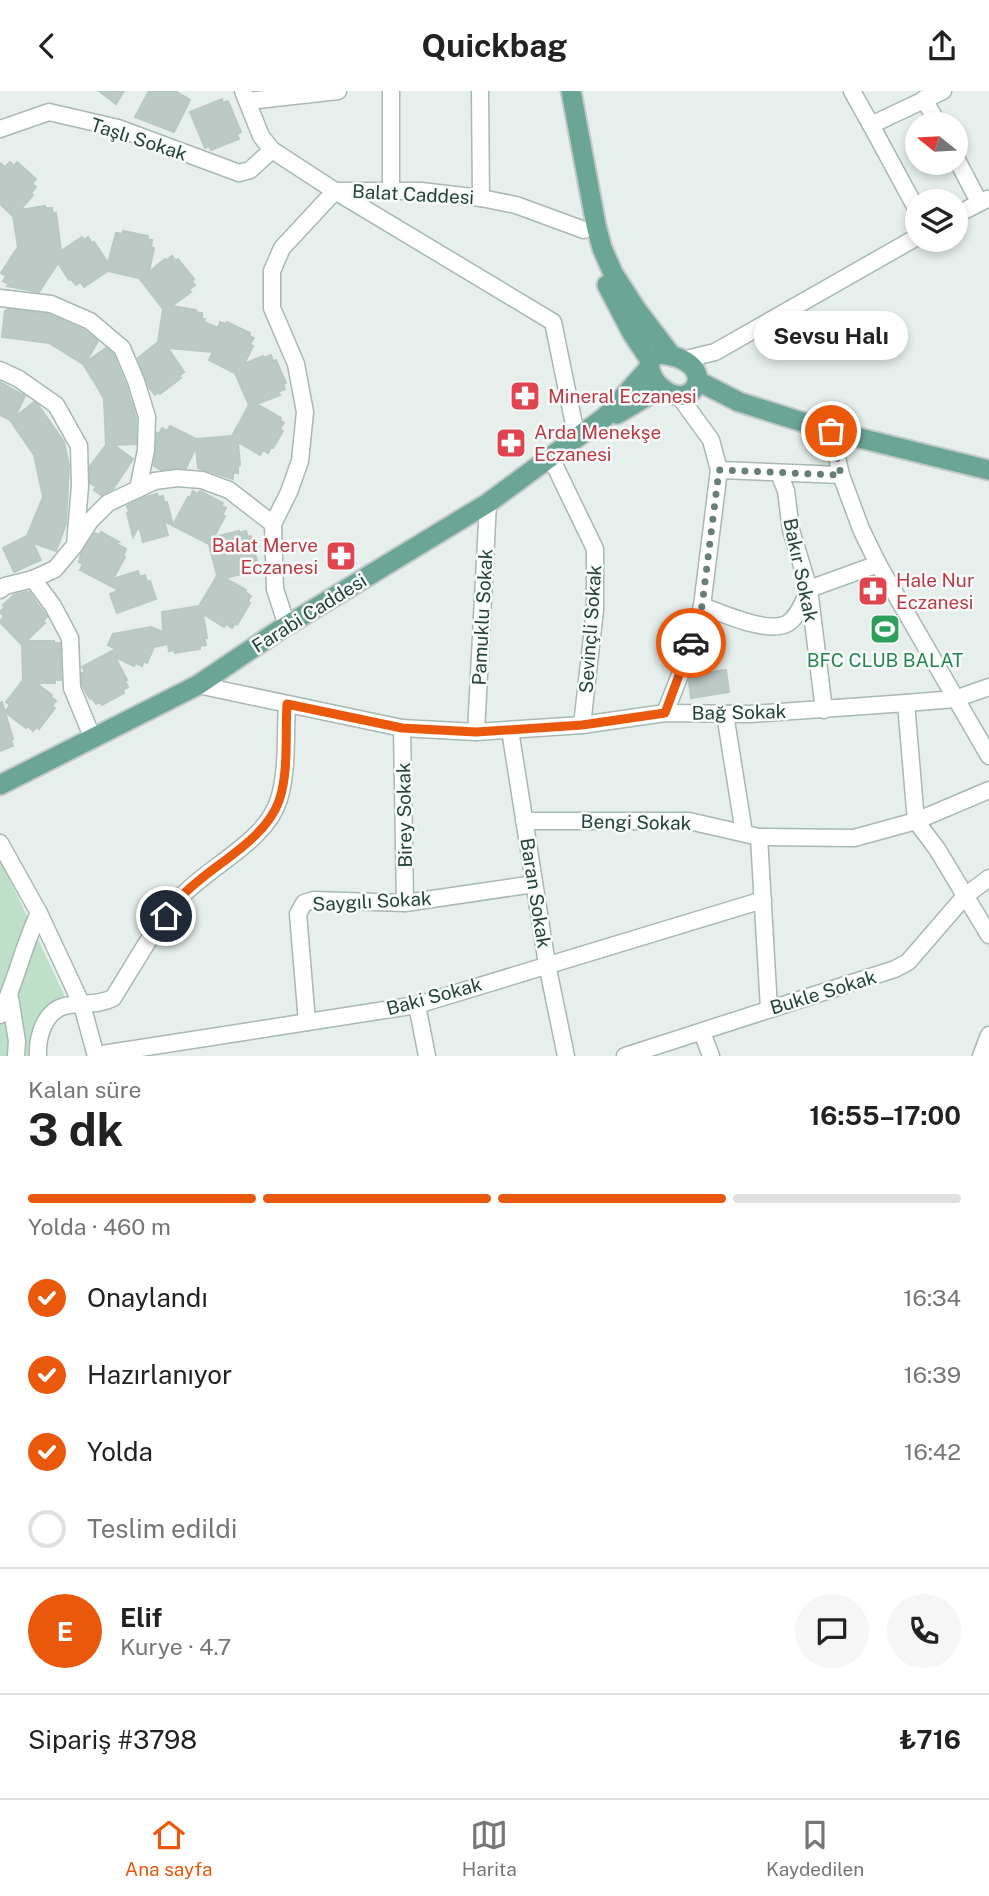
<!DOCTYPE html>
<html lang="tr">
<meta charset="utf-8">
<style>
:root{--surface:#fff;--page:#f6f6f6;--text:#222;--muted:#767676;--line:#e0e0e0;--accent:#ea580c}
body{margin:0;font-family:"Public Sans",sans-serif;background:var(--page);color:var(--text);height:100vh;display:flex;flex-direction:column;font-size:26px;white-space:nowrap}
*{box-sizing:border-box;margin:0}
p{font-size:23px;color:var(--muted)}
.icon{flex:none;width:38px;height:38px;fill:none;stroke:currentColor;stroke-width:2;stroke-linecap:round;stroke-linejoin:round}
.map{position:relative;height:965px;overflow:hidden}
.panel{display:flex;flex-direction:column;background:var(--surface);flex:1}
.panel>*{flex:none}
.needle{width:46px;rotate:288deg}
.fabs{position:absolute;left:905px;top:21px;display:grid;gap:14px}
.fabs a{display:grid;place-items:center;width:63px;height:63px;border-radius:50%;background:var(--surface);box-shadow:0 4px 10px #0003;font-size:35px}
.pin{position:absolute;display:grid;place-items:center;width:60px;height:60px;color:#fff;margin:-30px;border:4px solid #fff;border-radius:50%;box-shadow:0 2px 7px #0007}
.courier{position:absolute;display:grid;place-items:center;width:70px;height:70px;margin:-35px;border:5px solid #ea580c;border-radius:50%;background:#fff;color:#222;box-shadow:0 2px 9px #0007}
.bubble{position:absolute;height:49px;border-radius:24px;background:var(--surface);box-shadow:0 4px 10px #0003;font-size:23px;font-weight:700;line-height:49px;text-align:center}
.headline em{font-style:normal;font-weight:700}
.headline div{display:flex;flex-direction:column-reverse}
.headline{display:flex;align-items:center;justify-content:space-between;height:119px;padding:0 28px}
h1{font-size:46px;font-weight:700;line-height:52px}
.bar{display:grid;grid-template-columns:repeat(4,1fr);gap:10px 7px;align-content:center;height:84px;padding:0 28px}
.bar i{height:9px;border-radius:5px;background:var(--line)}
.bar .selected{background:var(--accent)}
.bar p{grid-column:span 4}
.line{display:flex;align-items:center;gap:18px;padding:0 28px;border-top:2px solid var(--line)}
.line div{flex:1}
.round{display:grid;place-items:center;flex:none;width:74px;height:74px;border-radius:37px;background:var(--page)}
ol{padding:0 28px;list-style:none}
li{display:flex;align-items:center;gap:21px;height:77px}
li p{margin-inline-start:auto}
li .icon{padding:7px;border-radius:50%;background:var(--accent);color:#fff;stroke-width:4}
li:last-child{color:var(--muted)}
li i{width:38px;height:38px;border:4px solid var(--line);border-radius:50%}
header{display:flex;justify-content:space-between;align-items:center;height:91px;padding:0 28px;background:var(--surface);font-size:32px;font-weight:700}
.dock{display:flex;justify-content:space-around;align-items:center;height:98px;border-top:2px solid var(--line);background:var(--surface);font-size:19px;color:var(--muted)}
.dock a{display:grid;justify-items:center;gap:4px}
.dock .selected{color:var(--accent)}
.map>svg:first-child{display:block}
.green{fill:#bfe0c8}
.building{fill:#bbcac4;stroke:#b8c9c2;stroke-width:2}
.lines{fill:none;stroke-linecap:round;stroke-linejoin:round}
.minor-casing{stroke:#a8b8b2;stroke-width:19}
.major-casing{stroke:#c2cac8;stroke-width:23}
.minor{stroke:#fff;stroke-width:16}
.major{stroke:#6aa596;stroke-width:19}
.done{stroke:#687f78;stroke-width:7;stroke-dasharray:0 12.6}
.route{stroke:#ea580c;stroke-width:9}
.labels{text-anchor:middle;stroke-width:5;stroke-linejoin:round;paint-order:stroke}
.street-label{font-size:19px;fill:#24423a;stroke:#f7fbf9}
.health-label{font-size:19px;fill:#be3a42;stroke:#f7fbf9;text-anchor:start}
.leisure-label{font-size:19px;fill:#27864d;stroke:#f7fbf9}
</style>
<header><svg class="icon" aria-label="back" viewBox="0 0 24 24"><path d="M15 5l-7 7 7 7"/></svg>Quickbag<svg class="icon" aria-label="share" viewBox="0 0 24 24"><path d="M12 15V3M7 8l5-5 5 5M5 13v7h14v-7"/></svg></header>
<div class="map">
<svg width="989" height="965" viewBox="0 0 989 965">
<rect width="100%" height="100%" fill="#e6efeb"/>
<polygon class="green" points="0,768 66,908 41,928 28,965 0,965"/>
<g class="building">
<polygon points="99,0 124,0 116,13"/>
<polygon points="149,0 175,0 190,9 174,41 135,26"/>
<polygon points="222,8 223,12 228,10 241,41 237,43 239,48 211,59 209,55 205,57 190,21"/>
<polygon points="10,71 14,75 17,71 36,88 32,93 36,96 31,102 33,104 20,119 45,115 45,117 52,117 53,122 56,122 61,160 82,146 84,149 88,146 92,152 94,151 108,172 116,142 122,143 123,140 148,145 147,148 152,149 151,156 154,157 149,181 165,168 167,169 172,165 176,170 178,168 194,188 192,190 195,194 189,199 191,201 172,215 196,219 195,221 202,222 202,228 205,228 204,231 218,237 220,231 226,233 227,231 250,242 249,245 254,247 250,253 253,255 244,273 263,265 264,267 271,264 273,270 276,269 286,292 283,293 285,298 278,301 280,304 257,313 281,327 280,329 284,332 280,338 283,340 273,357 271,356 268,362 263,359 260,364 238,351 240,374 238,375 238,382 233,382 233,388 198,377 196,356 186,377 161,379 154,375 157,342 159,343 162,337 167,340 170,335 196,348 232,345 249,314 235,282 209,269 213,261 168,257 184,281 179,285 181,287 160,303 159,301 155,304 150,298 138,267 158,251 163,218 139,187 108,180 84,196 80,191 76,194 71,188 69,189 58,172 39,201 7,195 9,193 3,190 6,185 1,182 18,156 13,125 0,113 0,72 5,76"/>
<polygon points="8,218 48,223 84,239 98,250 86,271 106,257 113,263 126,294 136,327 136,353 114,354 133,368 113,398 101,404 94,399 96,396 90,392 90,375 106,354 104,308 98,297 83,273 49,252 2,246 5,220"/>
<polygon points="0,291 25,305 15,326 34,311 38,314 64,351 69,374 66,433 56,460 33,452 41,469 14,481 3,457 27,445 43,406 34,364 10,329 0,324"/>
<polygon points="193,400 198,403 200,400 223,412 221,415 226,417 222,424 225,425 214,446 239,440 239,442 246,440 248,446 251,445 257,470 254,471 256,476 248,478 249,481 225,487 246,499 245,501 251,505 248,510 250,512 237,534 235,532 232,537 226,533 224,536 203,523 207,547 204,547 206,554 200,555 200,558 175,562 174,559 169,560 168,553 154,556 147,572 144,570 142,575 136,572 134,575 115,566 127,589 125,590 128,596 123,599 124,602 102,614 100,611 96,613 92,607 90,608 82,594 82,582 85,581 82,576 116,558 108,554 113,543 151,536 163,541 162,521 199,515 217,485 209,453 164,430 168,444 143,451 139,435 133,446 127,422 129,421 127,415 145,406 157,403 158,406 163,405 164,412 167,411 173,434 188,406 190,407"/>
<polygon points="101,441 119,451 115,452 126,458 123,465 125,466 113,488 138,480 140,486 145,484 147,491 150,490 156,508 117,522 110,503 119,499 80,479 83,473 79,471 81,463 95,442 99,444"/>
<polygon points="26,501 29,501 47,526 43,530 45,532 26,550 54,550 54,552 60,552 61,589 55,589 55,592 36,592 52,604 51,606 56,610 52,615 55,617 39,638 37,636 33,640 28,635 26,637 5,621 10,614 6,611 23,589 22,554 0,531 4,525 0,521 5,516 3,514 14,504"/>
<polygon points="726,579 729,601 691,607 689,591 691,584"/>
<polygon points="2,611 13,648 11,649 13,655 0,660 0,612"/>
</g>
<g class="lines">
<g class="minor-casing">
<g id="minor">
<polyline points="243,0 261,45 272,59 335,100 421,100 481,107 516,114 584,139"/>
<polyline points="391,0 391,99"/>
<polyline points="480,0 481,107"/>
<polyline points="852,0 871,34 943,0"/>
<polyline points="924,8 938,33"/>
<polyline points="248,10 338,0"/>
<polyline points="871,34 917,119"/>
<polyline points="0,38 49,21 118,37 239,82 250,79 272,59"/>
<polyline points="956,67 979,111"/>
<polyline points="956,124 987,108"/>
<polyline points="0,207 51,213 90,230 122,257 136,290 147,326 146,359 138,398"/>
<polyline points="682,269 715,261 917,146"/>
<polyline points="0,279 19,288 56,314 79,355 80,395 75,454 55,478 33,488 53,515 70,547 72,597 93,648"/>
<polyline points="831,340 841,384 861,438 878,473 989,665"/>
<polyline points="551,367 595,458 595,519 582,634"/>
<polyline points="719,379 841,384"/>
<polyline points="779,382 786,400 791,439 809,498 824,619"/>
<polyline points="76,452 90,430 108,412 155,390 177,387 202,389 229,399 273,433"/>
<polyline points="0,499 5,495 33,488"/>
<path d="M702 515C722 522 769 544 788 532 799 525 804 509 809 498L878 473"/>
<polyline points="287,535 275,498 273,433 289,401 300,370 305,321 296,273 272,217 272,180 282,157 335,100 553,231 577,348"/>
<polyline points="198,594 402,637 476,641 582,634 665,622 750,623 906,612 955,608 989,596"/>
<polyline points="906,612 916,730 937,758 989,844"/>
<polyline points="665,622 689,561 702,515 719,379 711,349 679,305"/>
<polyline points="725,623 744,742"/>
<polyline points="402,637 405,812"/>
<polyline points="510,639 547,873 566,965"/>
<polyline points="476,641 488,412"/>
<polyline points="524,730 689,730 759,746 854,747 916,730 989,699"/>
<polyline points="759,746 769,918"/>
<polyline points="0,752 39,822 82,914 96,965"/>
<polyline points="10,907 17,950 16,965"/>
<polyline points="417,914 427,965"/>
<path d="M0 924C16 891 23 855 39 822"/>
<polyline points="307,931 298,823 304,812 314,809 405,812 534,793"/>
<polyline points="702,941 711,965"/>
<polyline points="96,964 417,914 763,809"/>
<path d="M38 965C37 947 44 920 65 915 82 911 97 915 113 907 134 874 153 838 178 809 206 776 266 752 279 708 288 679 285 644 287 613"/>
<polyline points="625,965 895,878 908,871 965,805 989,787"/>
<polyline points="981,965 989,944"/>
</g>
</g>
<g class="major-casing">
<g id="major">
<polyline points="571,0 596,134 602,157 613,182 636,218 671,264"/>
<polyline points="607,194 632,242 650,269"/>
<path d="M660 263C722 269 695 324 662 297 654 291 650 283 649 273L653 266Z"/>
<polyline points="698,290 739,311 831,340 989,379"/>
<polyline points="617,323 661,297"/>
<polyline points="0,694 198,594 281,538 488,412 605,326 649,277"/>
</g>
</g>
<use href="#minor" class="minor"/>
<use href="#major" class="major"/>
</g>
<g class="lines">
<polyline class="done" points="691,552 702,515 719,379 841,384 831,340"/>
<path class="route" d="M166 825C170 820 174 813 179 808 207 776 264 752 279 710 289 681 285 644 287 613L402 637 476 641 582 634 665 622 691 552"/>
</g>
<defs>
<g id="pharmacy-square" transform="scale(1.575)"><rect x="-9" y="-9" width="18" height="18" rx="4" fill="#e0444e" stroke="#f7fbf9"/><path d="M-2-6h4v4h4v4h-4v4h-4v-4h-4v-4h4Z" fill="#fff"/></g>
<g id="stadium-square" transform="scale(1.575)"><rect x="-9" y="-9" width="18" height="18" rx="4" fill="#2e9e5b" stroke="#f7fbf9"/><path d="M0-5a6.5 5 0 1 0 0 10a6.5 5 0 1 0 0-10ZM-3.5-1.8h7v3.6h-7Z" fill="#fff"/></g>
</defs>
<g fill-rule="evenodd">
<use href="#pharmacy-square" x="525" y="305"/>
<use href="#pharmacy-square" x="511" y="352"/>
<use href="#pharmacy-square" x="341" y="465"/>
<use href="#pharmacy-square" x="873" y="500"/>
<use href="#stadium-square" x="885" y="538"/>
</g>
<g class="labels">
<g class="street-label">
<text transform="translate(139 48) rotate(18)" y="7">Taşlı Sokak</text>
<text transform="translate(413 103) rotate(3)" y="7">Balat Caddesi</text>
<text transform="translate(801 479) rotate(78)" y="7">Bakır Sokak</text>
<text transform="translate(309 522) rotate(-32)" y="7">Farabi Caddesi</text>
<text transform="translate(482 526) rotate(-87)" y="7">Pamuklu Sokak</text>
<text transform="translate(590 538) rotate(-86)" y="7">Sevinçli Sokak</text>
<text transform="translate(739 621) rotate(-1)" y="7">Bağ Sokak</text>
<text transform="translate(404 724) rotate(-91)" y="7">Birey Sokak</text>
<text transform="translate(636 731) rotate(1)" y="7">Bengi Sokak</text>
<text transform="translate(536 802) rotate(81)" y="7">Baran Sokak</text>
<text transform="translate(372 810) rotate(-3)" y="7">Saygılı Sokak</text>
<text transform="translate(823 901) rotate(-17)" y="7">Bukle Sokak</text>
<text transform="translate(434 905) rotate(-15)" y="7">Baki Sokak</text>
</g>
<g class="health-label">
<text x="548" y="312">Mineral Eczanesi</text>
<text x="534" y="348">Arda Menekşe<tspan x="534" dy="22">Eczanesi</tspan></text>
<text x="318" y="461" text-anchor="end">Balat Merve<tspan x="318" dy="22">Eczanesi</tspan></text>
<text x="896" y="496">Hale Nur<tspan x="896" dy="22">Eczanesi</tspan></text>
</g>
<g class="leisure-label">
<text x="885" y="576">BFC CLUB BALAT</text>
</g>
</g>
</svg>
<div class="fabs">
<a><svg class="needle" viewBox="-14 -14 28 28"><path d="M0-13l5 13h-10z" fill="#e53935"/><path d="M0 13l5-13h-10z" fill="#767676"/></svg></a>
<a><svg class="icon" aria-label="layers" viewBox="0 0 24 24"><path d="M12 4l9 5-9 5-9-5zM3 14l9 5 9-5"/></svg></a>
</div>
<div class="pin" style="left:831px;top:340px;background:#ea580c"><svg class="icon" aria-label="bag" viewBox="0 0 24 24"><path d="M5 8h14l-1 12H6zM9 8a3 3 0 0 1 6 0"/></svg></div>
<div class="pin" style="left:166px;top:825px;background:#1f2937"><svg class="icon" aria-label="home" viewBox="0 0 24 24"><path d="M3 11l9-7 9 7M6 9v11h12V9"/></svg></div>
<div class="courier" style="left:691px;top:552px"><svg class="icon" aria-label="car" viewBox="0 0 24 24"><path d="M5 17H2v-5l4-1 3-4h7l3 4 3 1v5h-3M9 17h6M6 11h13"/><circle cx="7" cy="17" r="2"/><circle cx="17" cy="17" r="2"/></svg></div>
<div class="bubble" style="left:754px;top:220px;width:154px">Sevsu Halı</div>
</div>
<section class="panel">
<div class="headline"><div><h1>3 dk</h1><p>Kalan süre</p></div><em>16:55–17:00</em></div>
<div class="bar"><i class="selected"></i><i class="selected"></i><i class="selected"></i><i></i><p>Yolda · 460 m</p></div>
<ol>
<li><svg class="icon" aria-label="check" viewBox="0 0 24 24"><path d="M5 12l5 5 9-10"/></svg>Onaylandı<p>16:34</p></li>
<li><svg class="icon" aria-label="check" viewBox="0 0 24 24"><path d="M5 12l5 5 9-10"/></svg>Hazırlanıyor<p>16:39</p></li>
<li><svg class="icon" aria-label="check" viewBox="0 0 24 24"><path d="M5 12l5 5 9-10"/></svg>Yolda<p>16:42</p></li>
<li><i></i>Teslim edildi</li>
</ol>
<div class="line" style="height:126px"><b class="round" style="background:var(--accent);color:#fff">E</b><div><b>Elif</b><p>Kurye · 4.7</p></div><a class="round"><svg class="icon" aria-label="chat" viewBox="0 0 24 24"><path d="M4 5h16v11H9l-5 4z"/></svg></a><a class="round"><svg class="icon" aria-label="phone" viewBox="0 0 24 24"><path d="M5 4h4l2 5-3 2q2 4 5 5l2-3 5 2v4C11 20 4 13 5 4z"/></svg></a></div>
<div class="line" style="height:91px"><div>Sipariş #3798</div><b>₺716</b></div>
</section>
<nav class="dock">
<a class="selected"><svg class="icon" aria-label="home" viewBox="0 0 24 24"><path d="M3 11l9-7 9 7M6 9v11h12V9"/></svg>Ana sayfa</a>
<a><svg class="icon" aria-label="map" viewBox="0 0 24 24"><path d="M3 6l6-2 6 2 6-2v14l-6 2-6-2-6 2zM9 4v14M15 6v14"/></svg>Harita</a>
<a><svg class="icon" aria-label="saved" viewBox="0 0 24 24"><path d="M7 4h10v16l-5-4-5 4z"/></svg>Kaydedilen</a>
</nav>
